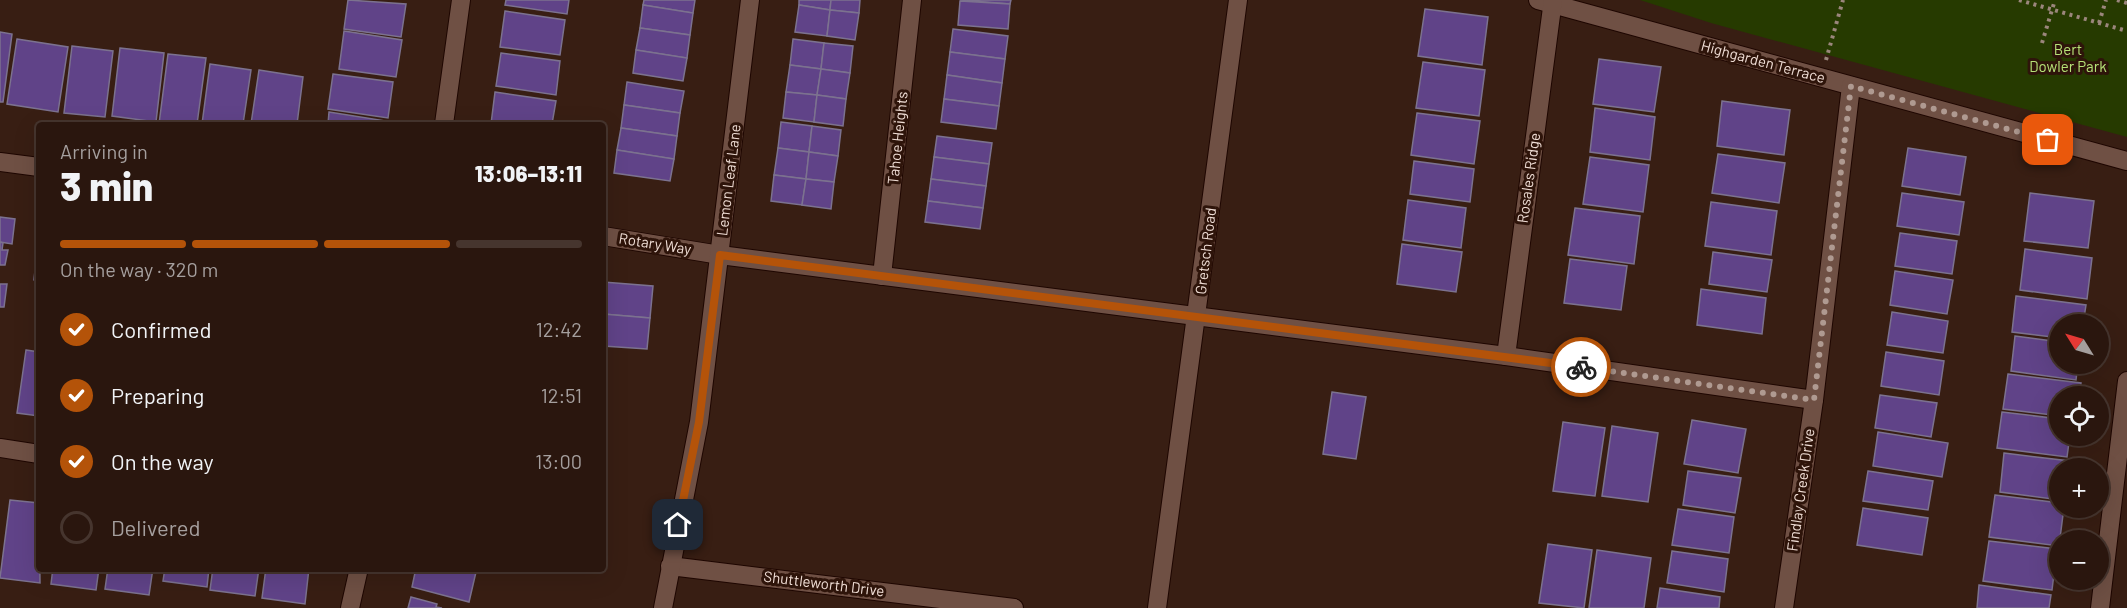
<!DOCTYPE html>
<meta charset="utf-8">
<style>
:root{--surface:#2a160e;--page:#36231c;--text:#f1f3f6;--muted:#a59f9e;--line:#46352e;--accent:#b45309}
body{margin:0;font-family:Barlow,sans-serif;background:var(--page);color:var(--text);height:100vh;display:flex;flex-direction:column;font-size:22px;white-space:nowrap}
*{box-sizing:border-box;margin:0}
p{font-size:20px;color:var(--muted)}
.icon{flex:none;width:33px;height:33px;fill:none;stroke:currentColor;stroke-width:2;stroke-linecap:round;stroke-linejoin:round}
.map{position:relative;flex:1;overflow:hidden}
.details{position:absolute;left:36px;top:122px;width:570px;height:450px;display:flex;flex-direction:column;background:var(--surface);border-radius:6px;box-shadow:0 6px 24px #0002,0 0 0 2px var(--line)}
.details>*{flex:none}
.needle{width:39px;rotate:307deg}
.tools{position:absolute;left:2049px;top:314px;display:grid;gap:12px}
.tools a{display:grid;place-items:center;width:60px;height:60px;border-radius:50%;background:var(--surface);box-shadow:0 6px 24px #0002,0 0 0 2px var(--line);font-size:30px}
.pin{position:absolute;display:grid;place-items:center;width:51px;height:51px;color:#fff;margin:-26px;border-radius:12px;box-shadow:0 3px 9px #0006}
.courier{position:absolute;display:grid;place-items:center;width:60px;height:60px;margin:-30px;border:4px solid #b45309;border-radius:50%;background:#fff;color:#222;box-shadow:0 2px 8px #0007}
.head em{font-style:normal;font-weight:800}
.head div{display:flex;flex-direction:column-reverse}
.head{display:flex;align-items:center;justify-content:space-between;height:102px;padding:0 24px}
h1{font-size:39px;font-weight:800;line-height:45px}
.bar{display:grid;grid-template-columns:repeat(4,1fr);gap:9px 6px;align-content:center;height:72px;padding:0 24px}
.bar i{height:8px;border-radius:4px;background:var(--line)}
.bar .on{background:var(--accent)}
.bar p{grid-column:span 4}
ol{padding:0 24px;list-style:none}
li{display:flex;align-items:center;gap:18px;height:66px}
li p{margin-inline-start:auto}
li .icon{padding:6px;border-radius:50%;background:var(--accent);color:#fff;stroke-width:4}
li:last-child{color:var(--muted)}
li i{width:33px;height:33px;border:3px solid var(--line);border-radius:50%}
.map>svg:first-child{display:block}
.green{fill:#263a00}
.building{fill:#604388;stroke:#7c728f;stroke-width:1.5}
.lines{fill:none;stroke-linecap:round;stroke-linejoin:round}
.minor-casing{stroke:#1e0601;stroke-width:20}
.path{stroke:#9b867c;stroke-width:4;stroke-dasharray:3 4.5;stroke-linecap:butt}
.minor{stroke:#6f5044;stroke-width:18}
.done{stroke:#af9a91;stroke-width:6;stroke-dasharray:0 10.8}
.route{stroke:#b45309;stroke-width:8}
.labels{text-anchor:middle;stroke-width:6;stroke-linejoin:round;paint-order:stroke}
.park-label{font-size:15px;fill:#b6e277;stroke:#2e140a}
.street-label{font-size:15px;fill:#efddd5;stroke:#2e140a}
</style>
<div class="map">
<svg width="2127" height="608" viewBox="0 0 2127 608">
<rect width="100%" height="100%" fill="#381e13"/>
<polygon class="green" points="1640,0 2127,0 2127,137 1711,23"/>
<g class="building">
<polygon points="348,0 406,4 401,37 344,29"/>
<polygon points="506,0 569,0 567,14 505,5"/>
<polygon points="644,0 695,0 693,13 643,5"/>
<polygon points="799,0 831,0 830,10 799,5"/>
<polygon points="831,0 860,0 859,13 830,10"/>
<polygon points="960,0 1011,0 1010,4"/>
<polygon points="960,1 1010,4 1008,29 958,25"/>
<polygon points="643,5 693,13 690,35 640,28"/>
<polygon points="799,5 830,10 827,36 795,32"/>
<polygon points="1425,9 1488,17 1482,65 1418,56"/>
<polygon points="830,10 859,13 855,40 827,36"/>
<polygon points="505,11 565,20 560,55 500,47"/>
<polygon points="640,28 690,35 687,58 636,50"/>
<polygon points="953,29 1008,36 1005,59 950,52"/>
<polygon points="344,31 402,40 396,77 339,69"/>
<polygon points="0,32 12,34 3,102 0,102"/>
<polygon points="17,39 68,47 58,112 7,104"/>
<polygon points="793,39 824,43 821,69 790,65"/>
<polygon points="824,43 853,46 850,73 821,69"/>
<polygon points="72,46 113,51 105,117 64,113"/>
<polygon points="120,48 164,53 156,122 112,116"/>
<polygon points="636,50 687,58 683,81 633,73"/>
<polygon points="950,52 1005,59 1002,83 947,75"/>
<polygon points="501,53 560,61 556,95 496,86"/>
<polygon points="168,54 206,58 197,124 159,124"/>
<polygon points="1599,59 1661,67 1654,112 1593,104"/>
<polygon points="1423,62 1485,70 1479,116 1416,108"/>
<polygon points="210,64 251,70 243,124 202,124"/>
<polygon points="790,65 821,69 817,95 786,92"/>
<polygon points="821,69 850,73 846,99 817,95"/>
<polygon points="259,70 303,77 297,124 251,124"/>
<polygon points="333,74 393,82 388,118 328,109"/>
<polygon points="947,75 1002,83 999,106 944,99"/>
<polygon points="627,82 684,91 680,113 624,105"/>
<polygon points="495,92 556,101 552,124 491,124"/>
<polygon points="786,92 817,95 814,122 783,118"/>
<polygon points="817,95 846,99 843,126 814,122"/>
<polygon points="944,99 999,106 996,129 941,122"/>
<polygon points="1722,101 1790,110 1784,155 1717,146"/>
<polygon points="624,105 680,113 677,136 621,128"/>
<polygon points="1595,108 1655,117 1650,160 1590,152"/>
<polygon points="329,112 386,121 385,124 328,124"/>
<polygon points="1417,113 1480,121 1474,164 1411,155"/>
<polygon points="781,122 812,126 809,152 778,148"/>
<polygon points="812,126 841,130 838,156 809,152"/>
<polygon points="621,128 677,136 674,159 617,150"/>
<polygon points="937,136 992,143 989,164 934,157"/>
<polygon points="778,148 809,152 806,179 774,175"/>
<polygon points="1908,148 1966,157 1960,195 1902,186"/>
<polygon points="617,150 674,159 670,181 614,173"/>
<polygon points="809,152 838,156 834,182 806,179"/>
<polygon points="1718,154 1785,163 1779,203 1712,193"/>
<polygon points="934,157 989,164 986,186 931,179"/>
<polygon points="1590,157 1649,165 1643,212 1583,204"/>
<polygon points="1414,161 1474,169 1470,202 1410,194"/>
<polygon points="774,175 806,179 802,205 771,201"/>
<polygon points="806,179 834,182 831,209 802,205"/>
<polygon points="931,179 986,186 983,208 928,201"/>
<polygon points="1902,193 1964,202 1959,235 1897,226"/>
<polygon points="2030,193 2094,201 2088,248 2024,241"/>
<polygon points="1408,200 1466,208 1461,248 1403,240"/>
<polygon points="928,201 983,208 980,229 925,222"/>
<polygon points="1711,202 1777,211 1771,255 1705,246"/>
<polygon points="1575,208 1640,216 1634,264 1568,255"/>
<polygon points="0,217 15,219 12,244 0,242"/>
<polygon points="39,233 39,281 34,280"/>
<polygon points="1900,233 1957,241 1952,274 1895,266"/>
<polygon points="0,242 3,243 2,250 8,250 5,265 0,265"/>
<polygon points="1402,244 1462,252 1456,292 1397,284"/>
<polygon points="2025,249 2092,258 2087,299 2020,290"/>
<polygon points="1713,252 1772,260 1767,292 1709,284"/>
<polygon points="1570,259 1627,266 1621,310 1564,303"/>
<polygon points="1895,271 1953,280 1947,314 1890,305"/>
<polygon points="603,282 653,286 650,318 603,314"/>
<polygon points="0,284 7,284 4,307 0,307"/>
<polygon points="1701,289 1766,298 1762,334 1697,325"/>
<polygon points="2016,296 2086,305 2083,324 2060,324 2060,338 2012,332"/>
<polygon points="1892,312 1948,321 1943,353 1887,345"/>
<polygon points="603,314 650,318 647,349 603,346"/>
<polygon points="2015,336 2060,342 2060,363 2078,363 2076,380 2011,371"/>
<polygon points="26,350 39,352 39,416 17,413"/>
<polygon points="1886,352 1944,361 1939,395 1881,386"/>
<polygon points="2008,374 2081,383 2079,396 2060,396 2060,416 2003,409"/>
<polygon points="1332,392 1366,397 1356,459 1323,454"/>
<polygon points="1880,395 1937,403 1931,437 1875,428"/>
<polygon points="2002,412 2060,419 2060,435 2070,435 2067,457 1997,448"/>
<polygon points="1692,420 1746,429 1738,473 1684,464"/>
<polygon points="1563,422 1605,428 1595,496 1553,491"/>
<polygon points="1612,426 1658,433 1648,502 1602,496"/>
<polygon points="1878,432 1948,443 1942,477 1873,466"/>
<polygon points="2004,453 2070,461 2069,468 2060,468 2060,500 2000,492"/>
<polygon points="1688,471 1741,478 1735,513 1683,505"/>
<polygon points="1868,471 1933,481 1928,510 1863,501"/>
<polygon points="1995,495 2060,503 2060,507 2064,507 2059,546 1989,537"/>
<polygon points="10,500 39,503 40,583 0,578"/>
<polygon points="1863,508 1928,518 1922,555 1857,545"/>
<polygon points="1678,509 1734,517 1729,553 1672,545"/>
<polygon points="1989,541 2057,549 2052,590 1983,581"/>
<polygon points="1548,544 1592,550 1584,608 1539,603"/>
<polygon points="1597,550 1651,558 1644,608 1589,608"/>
<polygon points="1672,551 1728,559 1724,592 1667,583"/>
<polygon points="53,568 99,568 96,590 51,584"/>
<polygon points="108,568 153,568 149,595 105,589"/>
<polygon points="165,568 209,568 207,587 163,581"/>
<polygon points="213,568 259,568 255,596 210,590"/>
<polygon points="266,568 309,568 305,604 262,598"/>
<polygon points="416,568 461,568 476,572 469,602 412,587"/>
<polygon points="1979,585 2051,595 2049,608 1977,608"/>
<polygon points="1660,588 1720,597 1719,608 1657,608"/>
<polygon points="411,597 437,604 436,607 442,608 408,608"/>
</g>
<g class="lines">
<g class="minor-casing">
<g id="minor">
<polyline points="1538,0 2127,161"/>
<polyline points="444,124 461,0"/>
<polyline points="0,162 39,167"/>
<polyline points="603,236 720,255 1506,356 1814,400"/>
<polyline points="882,276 912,0"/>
<polyline points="1506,356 1553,0"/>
<polyline points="0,448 39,454"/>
<polyline points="670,566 1014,608"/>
<polyline points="350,608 359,568"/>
<polyline points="663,608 699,422 750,0"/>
<polyline points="1157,608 1238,0"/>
<polyline points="1784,608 1814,400 1851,86"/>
<polyline points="2100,608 2127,381"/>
</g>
</g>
<g class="path">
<polyline points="2019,0 2127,31"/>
<polyline points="2117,0 2127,3"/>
<polyline points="2099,23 2106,0"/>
<polyline points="2042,43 2055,0"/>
<polyline points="1826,60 1843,0"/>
</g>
<use href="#minor" class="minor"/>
</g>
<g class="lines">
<polyline class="done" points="1581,367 1814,400 1851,86 2048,140"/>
<polyline class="route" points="678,525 699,422 720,255 1581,367"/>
</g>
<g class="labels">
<g class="park-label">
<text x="2068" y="55">Bert<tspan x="2068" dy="17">Dowler Park</tspan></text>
</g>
<g class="street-label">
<text transform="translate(1763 62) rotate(15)" y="5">Highgarden Terrace</text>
<text transform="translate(898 138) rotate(-84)" y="5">Tahoe Heights</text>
<text transform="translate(1529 178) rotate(-82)" y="5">Rosales Ridge</text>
<text transform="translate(729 180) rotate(-83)" y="5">Lemon Leaf Lane</text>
<text transform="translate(655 244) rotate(9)" y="5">Rotary Way</text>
<text transform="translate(1206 251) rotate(-83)" y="5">Gretsch Road</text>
<text transform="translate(1801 490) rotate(-82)" y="5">Findlay Creek Drive</text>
<text transform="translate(824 584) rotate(7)" y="5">Shuttleworth Drive</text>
</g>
</g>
</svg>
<div class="tools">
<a><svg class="needle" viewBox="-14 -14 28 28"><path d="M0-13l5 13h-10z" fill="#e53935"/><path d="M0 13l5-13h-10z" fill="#a59f9e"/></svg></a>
<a><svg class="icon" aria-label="locate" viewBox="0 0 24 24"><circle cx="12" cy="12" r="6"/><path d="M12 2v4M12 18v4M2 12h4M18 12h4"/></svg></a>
<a>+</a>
<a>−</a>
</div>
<div class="pin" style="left:2048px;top:140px;background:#ea580c"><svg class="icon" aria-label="bag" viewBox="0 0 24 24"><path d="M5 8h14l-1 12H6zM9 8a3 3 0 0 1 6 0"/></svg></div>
<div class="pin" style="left:678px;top:525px;background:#1f2937"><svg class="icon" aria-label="home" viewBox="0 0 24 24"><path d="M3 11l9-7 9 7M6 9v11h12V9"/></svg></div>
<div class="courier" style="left:1581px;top:367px"><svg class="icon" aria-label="bike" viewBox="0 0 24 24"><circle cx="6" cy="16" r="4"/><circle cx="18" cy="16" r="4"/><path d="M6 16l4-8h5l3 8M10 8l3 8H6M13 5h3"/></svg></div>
<section class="details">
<div class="head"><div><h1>3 min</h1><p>Arriving in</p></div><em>13:06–13:11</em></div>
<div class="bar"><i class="on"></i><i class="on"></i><i class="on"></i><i></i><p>On the way · 320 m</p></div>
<ol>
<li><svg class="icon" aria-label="check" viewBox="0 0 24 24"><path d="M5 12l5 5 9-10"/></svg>Confirmed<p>12:42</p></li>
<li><svg class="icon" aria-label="check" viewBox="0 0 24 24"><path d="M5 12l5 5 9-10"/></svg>Preparing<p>12:51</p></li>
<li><svg class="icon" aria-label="check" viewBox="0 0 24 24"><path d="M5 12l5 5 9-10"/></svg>On the way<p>13:00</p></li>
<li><i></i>Delivered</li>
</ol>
</section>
</div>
